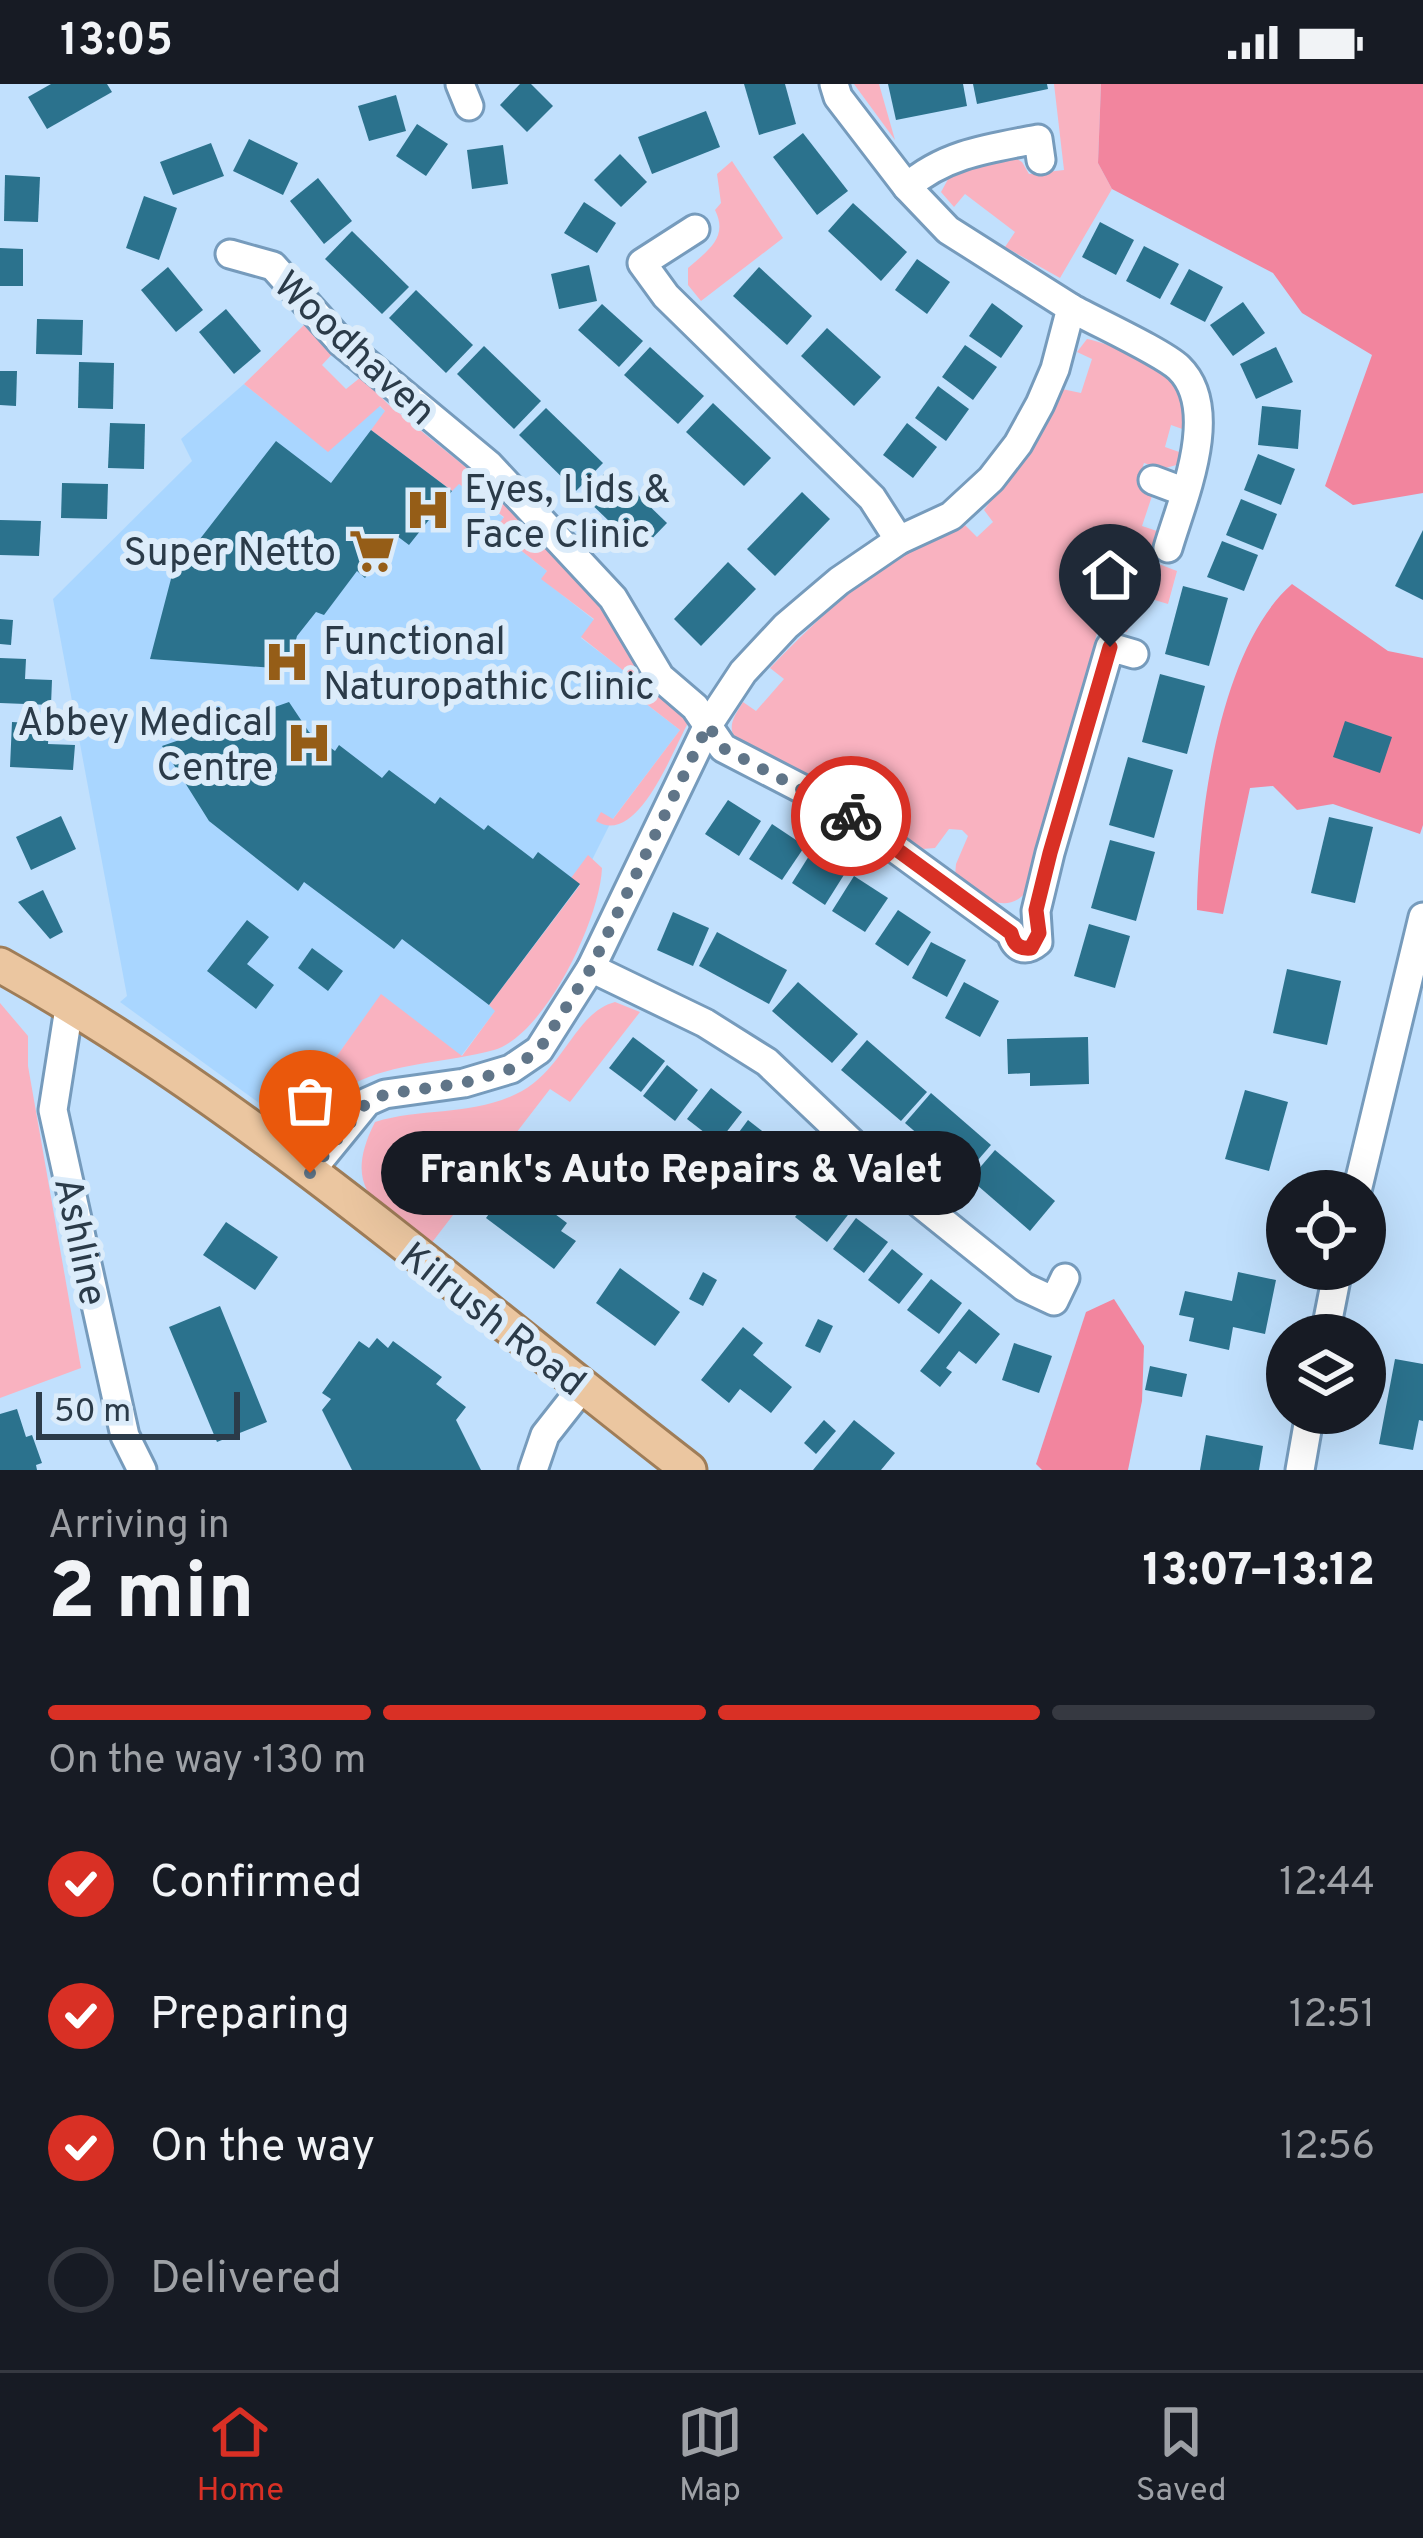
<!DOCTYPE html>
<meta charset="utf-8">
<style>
:root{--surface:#171b24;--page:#20242c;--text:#f1f3f6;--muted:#9ea1a6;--line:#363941;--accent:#d93025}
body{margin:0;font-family:Overpass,sans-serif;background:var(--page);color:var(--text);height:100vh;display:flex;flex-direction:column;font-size:45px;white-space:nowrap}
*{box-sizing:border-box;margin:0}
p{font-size:39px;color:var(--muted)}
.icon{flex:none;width:66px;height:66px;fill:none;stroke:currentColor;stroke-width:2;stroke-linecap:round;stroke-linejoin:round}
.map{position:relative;height:1386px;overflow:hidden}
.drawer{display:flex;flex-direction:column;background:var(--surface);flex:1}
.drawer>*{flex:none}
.tools{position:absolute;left:1266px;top:1086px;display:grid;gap:24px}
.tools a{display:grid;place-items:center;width:120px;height:120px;border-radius:50%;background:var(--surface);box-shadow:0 12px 48px #0002;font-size:60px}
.scale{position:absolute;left:36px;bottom:30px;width:204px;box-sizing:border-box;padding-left:12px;border:6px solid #2b3b49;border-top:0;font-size:33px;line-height:42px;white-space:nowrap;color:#2b3b49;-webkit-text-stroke:9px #dcecfa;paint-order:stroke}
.pin{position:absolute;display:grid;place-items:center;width:102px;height:102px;color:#fff;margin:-123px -51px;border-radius:50% 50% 50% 0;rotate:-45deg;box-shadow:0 0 12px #0007}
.pin .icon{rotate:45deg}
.courier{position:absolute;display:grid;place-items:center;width:120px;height:120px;margin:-60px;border:9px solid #d93025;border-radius:50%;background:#fff;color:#222;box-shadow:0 3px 15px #0007}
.bubble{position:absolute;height:84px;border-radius:42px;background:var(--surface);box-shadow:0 12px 48px #0002;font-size:39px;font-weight:800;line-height:84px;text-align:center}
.overview em{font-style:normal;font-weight:800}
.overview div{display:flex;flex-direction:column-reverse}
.overview{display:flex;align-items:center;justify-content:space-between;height:204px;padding:0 48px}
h1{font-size:78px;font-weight:800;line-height:90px}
.bar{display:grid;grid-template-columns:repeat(4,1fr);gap:18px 12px;align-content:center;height:144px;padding:0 48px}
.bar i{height:15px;border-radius:9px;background:var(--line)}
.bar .on{background:var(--accent)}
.bar p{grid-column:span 4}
ol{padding:0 48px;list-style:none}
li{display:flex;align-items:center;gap:36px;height:132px}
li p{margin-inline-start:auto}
li .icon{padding:12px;border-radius:50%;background:var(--accent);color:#fff;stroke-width:4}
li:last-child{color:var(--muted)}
li i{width:66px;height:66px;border:6px solid var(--line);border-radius:50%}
.status{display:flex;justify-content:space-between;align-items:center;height:84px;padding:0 60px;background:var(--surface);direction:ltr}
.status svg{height:33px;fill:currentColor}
.tabs{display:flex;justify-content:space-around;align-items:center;height:168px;border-top:3px solid var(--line);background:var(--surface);font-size:33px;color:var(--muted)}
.tabs a{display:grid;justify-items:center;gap:6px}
.tabs .on{color:var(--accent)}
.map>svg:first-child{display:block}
.built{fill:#a9d6ff}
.green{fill:#f9b2c0}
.forest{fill:#f2859e}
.building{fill:#2b728d}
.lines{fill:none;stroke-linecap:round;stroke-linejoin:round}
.minor-casing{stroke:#769bbc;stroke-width:33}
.major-casing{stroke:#9f7d58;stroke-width:39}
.minor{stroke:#fff;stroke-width:27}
.major{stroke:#ebc6a0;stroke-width:33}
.done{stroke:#607588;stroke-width:12;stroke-dasharray:0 21.6}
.route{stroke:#d93025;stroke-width:15}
.labels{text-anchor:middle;stroke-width:12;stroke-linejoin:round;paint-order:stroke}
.street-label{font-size:39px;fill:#2b3b49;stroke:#dcecfa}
.poi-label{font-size:39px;fill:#2b3b49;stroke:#dcecfa;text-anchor:start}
</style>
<div class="status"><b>13:05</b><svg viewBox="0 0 49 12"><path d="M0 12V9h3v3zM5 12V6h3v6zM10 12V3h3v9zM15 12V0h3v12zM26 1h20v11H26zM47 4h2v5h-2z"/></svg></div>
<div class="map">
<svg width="1423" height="1386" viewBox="0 0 1423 1386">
<rect width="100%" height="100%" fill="#c1e0fd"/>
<polygon class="built" points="244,300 328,367 379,322 464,391 459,400 504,434 495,446 547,487 542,495 594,536 581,554 635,595 628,606 680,646 612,736 580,800 489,921 496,926 461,972 381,911 288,1040 120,918 127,912 53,515 192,377 181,355"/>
<g class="green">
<polygon points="854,0 879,0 895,56"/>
<polygon points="1054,0 1101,0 1098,79 1112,105 1060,194 1005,163 1015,148 965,110 954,123 941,108 952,88 1008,70 1022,78 1029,90 1064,86"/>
<path d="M732 77 783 154 701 217 688 201V184C707 167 729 154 715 126L721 119 717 90Z"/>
<path d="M305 240 334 268 322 281 346 305 361 293 389 321 504 414 602 519 657 607 686 634 687 641C671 670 637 763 596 737L601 728 613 735 680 646 627 605 634 595 581 553 594 535 541 495 547 487 495 446 504 433 459 400 452 407 371 346 385 327 380 322 328 368 244 300Z"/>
<path d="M1087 255C1105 258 1156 280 1168 292 1182 306 1186 329 1188 347L1171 341 1165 363 1182 369 1180 380 1162 385 1144 379 1137 400 1153 409 1142 442 1160 448 1151 477 1177 487 1168 520 1138 511 1127 548 1099 541 1032 800C1009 837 981 813 955 792L956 780 968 752 962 746 949 745 935 764 922 765 888 743 899 726 869 704 858 722 807 691 740 660C725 645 733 634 743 618L756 627 784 595 770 584C809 543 851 504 898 472 918 459 944 454 965 441L977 453 993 438 984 426 1033 360 1062 305 1081 309 1092 275 1077 268Z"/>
<path d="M588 771 602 784C600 835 545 951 494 966 447 979 394 978 351 1001 332 1011 320 1030 300 1039L292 1035 381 910 462 972 495 927 489 921 580 801 571 794Z"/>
<path d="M615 918 640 928 570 1018 550 1005 430 1161C379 1124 340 1107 375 1038 424 1023 475 1033 522 1007 564 984 576 928 615 918Z"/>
<polygon points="0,919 28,952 28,982 81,1284 0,1314"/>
</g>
<g class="forest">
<polygon points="1101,0 1423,0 1423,409 1353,421 1325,402 1372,271 1302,229 1273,189 1112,105 1098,79"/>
<path d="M1292 500 1388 567 1423 574V741L1420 750 1333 720 1297 726 1273 702 1250 704 1223 830 1197 826C1198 732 1219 564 1292 500Z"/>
<polygon points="1114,1215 1144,1262 1142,1317 1128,1386 1042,1386 1036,1380 1086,1228"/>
</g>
<g class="building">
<polygon points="51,0 107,0 112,8 47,45 28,13"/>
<polygon points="520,0 531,0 553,22 527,48 500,21"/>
<polygon points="744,0 785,0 796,40 759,51"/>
<polygon points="888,0 963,0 967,22 896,36"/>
<polygon points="973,0 1047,0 1048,5 977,20"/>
<polygon points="396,11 406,47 369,57 358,22"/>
<polygon points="706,27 720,63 652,90 638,53"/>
<polygon points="417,40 448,60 426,92 396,72"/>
<polygon points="803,49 848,107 817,131 773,73"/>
<polygon points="249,55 298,79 283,111 233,87"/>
<polygon points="211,59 224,92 173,111 160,78"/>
<polygon points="503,61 508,100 472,105 467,66"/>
<polygon points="620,70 647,98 621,123 594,96"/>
<polygon points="5,91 40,93 38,138 4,137"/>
<polygon points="318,94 352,137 324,160 290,117"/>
<polygon points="144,112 177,124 159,176 126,164"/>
<polygon points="584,118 616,139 597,169 564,149"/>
<polygon points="853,119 907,168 881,197 828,147"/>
<polygon points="1100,138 1134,156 1116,191 1082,173"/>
<polygon points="352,147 409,203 382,230 325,175"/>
<polygon points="1144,162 1179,180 1160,215 1126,197"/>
<polygon points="0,164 23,165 23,202 0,202"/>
<polygon points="917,175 950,198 927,230 895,206"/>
<polygon points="589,181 597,217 559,225 551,190"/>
<polygon points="168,183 203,226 176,248 141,206"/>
<polygon points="759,183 812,232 787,261 733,212"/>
<polygon points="1189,185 1223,203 1205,238 1170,220"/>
<polygon points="416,206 473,261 446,289 389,234"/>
<polygon points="1243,218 1265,249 1233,272 1210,241"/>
<polygon points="992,219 1023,242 1001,274 969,252"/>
<polygon points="602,220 643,257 619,283 578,246"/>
<polygon points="226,225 261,267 234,290 199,248"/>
<polygon points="37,235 83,236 82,271 36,270"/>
<polygon points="827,244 881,293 854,322 801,272"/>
<polygon points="965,261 997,283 973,316 942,293"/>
<polygon points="484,262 541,317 514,345 457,290"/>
<polygon points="650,263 704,312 678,340 624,291"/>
<polygon points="1276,263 1293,298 1256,315 1240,280"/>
<polygon points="79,278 114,279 113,325 78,324"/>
<polygon points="0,287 17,287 16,322 0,321"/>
<polygon points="938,302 969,325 946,357 915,334"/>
<polygon points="713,319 771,374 744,402 686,348"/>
<polygon points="1262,322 1301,326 1298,365 1258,361"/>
<polygon points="546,324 603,379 576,407 519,351"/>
<polygon points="110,339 145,340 144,385 108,384"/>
<polygon points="907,339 937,363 913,394 883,371"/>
<polygon points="371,346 452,407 409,461 397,452 365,494 357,487 324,531 316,528 297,552 288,585 150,575 172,491 276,357 331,399"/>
<polygon points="1258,370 1295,385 1281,421 1244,406"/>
<polygon points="610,384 667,439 640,467 583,412"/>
<polygon points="62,399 108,400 107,435 61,434"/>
<polygon points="802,408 830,435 775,492 747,465"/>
<polygon points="1241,415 1277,430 1263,466 1226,451"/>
<polygon points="0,436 41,437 39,472 0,471"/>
<polygon points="1423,446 1423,516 1395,502"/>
<polygon points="1222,457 1258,471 1244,507 1207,493"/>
<polygon points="728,478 756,505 701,562 674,535"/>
<polygon points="1183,502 1228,514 1209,582 1165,570"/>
<polygon points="0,535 13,536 11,561 0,560"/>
<polygon points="0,574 26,575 25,595 52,596 51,621 0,619"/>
<polygon points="1160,590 1205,602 1187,670 1142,658"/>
<polygon points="289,618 309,648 335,667 339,661 382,694 389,686 435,720 440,713 484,746 488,741 533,775 538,768 580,800 489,921 402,855 394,865 304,798 298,807 209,737 162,662"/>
<polygon points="1345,637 1392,653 1380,689 1333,673"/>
<polygon points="12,638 49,640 48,660 75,661 73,686 10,683"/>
<polygon points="1128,673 1173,686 1154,754 1109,741"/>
<polygon points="728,716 761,737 739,772 705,750"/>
<polygon points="61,732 76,765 31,786 16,753"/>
<polygon points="1329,733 1373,743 1355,819 1311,809"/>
<polygon points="772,740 805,762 782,796 749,775"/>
<polygon points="1110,756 1155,768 1136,837 1091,824"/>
<polygon points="814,764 847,786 825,821 792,799"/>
<polygon points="854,792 888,814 865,848 832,827"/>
<polygon points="43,806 63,848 50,855 18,818"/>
<polygon points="898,826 931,848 908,882 875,860"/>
<polygon points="673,828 709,844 693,882 657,866"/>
<polygon points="247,836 269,853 247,880 274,901 256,925 207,887"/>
<polygon points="1089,840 1130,852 1115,904 1074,892"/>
<polygon points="717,848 787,886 769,920 699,882"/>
<polygon points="931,858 966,876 947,913 912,894"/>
<polygon points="312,864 343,887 328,907 298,884"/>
<polygon points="1287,885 1341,897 1327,961 1273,949"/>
<polygon points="798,898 858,950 832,979 772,927"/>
<polygon points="964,898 999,917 980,953 945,934"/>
<polygon points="633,953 665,977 641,1008 609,984"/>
<polygon points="1088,953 1089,1000 1030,1002 1030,989 1008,990 1007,955"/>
<polygon points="867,956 927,1008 901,1037 841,986"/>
<polygon points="667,981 698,1006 675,1037 643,1012"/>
<polygon points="711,1004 742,1028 718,1059 687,1035"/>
<polygon points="1245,1006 1288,1018 1269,1087 1225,1075"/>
<polygon points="931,1009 991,1061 965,1091 905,1039"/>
<polygon points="748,1036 779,1060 756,1091 725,1067"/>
<polygon points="995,1066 1055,1117 1030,1147 970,1095"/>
<polygon points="785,1071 816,1095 792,1126 761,1102"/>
<polygon points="512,1098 567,1139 561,1147 576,1157 554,1185 486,1134"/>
<polygon points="819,1103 851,1127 827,1158 795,1133"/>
<polygon points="856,1134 888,1158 864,1189 833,1165"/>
<polygon points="226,1138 278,1173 255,1206 203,1171"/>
<polygon points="892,1165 923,1190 899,1220 868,1196"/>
<polygon points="620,1184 680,1228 655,1262 596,1219"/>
<polygon points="703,1188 717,1196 703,1222 689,1215"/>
<polygon points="1238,1188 1276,1196 1265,1250 1233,1243 1229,1266 1189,1257 1194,1234 1179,1231 1185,1207 1232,1217"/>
<polygon points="931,1195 962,1219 939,1250 907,1226"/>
<polygon points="220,1222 267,1338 217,1358 169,1243"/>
<polygon points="969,1225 1000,1250 976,1280 959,1267 946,1284 952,1288 940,1303 920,1287"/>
<polygon points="818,1235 833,1242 820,1269 805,1262"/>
<polygon points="743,1243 763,1259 753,1271 792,1303 771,1329 740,1305 729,1319 701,1296"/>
<polygon points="377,1254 388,1264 393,1257 442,1293 436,1300 466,1323 456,1336 481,1386 352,1386 322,1326 331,1315 322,1309 359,1257 369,1264"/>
<polygon points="1014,1259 1052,1272 1039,1309 1002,1296"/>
<polygon points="1395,1275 1423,1280 1423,1337 1419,1336 1413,1366 1379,1360"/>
<polygon points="1150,1282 1187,1290 1182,1313 1145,1306"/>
<polygon points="17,1325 26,1353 32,1351 42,1379 36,1381 37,1386 0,1386 0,1330"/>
<polygon points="824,1336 836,1347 816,1370 804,1359"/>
<polygon points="854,1336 895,1369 881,1386 813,1386"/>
<polygon points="1206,1351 1263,1362 1259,1386 1200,1386"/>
</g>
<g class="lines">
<g class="minor-casing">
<g id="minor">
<polyline points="460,0 469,22"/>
<path d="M907 103C944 70 990 64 1038 55L1041 76"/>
<polyline points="695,145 642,179 666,212 872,414 899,456"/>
<path d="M230 170 273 182 341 258 489 381 613 514 660 593 695 623 723 664 841 725 1011 849C1015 864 1025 869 1038 858L1036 827 1050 769 1110 563 1134 570"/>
<path d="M1071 224C1096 238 1162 268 1179 284 1222 326 1182 416 1168 464"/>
<polyline points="1153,396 1185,408"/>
<polyline points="591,884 705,939 767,978 891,1096 1024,1203 1054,1217 1065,1194"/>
<polyline points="69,924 53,1026 125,1352 142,1386"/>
<polyline points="309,1089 367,1018 385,1010 464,999 511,985 539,966 591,884 708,641 743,588 786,542 839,497 899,456 951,432 991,395 1018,360 1040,320 1055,285 1071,224 948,146 907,103 838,13 834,0"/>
<polyline points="1357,1107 1423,833"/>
<polyline points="1325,1251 1338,1185"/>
<polyline points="533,1386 545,1351 582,1304"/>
<polyline points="1300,1386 1310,1329"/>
</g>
</g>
<g class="major-casing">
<path id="major" d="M0 881C247 1018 466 1214 689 1386"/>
</g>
<use href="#minor" class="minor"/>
<use href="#major" class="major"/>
</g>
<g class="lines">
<polyline class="done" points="310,1089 367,1018 386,1010 464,999 511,985 539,966 591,884 708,641 723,664 851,732"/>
<path class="route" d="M851 732 1011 849C1014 861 1019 865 1031 864L1039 849 1036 826 1050 769 1110 563"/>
</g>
<defs>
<g id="hospital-bare" transform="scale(3.6)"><path d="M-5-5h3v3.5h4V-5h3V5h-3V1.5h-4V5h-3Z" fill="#955d17" stroke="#dcecfa" stroke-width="2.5" paint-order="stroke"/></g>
<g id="supermarket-bare" transform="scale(3.6)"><path d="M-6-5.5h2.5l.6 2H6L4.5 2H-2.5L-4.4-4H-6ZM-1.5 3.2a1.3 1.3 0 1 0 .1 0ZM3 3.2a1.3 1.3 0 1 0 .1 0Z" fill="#955d17" stroke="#dcecfa" stroke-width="2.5" paint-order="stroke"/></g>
</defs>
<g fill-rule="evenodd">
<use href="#hospital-bare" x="428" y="426"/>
<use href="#supermarket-bare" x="372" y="467"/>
<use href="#hospital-bare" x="287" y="578"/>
<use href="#hospital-bare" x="309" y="659"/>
</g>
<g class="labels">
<g class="street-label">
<text transform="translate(356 263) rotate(43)" y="14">Woodhaven</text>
<text transform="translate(82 1157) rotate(78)" y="14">Ashline</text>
<text transform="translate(494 1234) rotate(38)" y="14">Kilrush Road</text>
</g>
<g class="poi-label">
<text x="464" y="418">Eyes, Lids &amp;<tspan x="464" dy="45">Face Clinic</tspan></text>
<text x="336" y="481" text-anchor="end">Super Netto</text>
<text x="323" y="570">Functional<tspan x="323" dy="45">Naturopathic Clinic</tspan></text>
<text x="273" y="651" text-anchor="end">Abbey Medical<tspan x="273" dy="45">Centre</tspan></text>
</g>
</g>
</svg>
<div class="tools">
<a><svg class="icon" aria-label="locate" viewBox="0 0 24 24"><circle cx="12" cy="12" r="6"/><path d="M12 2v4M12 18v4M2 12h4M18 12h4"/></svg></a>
<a><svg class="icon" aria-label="layers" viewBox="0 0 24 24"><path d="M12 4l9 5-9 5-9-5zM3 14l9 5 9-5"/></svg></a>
</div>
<div class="scale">50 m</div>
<div class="pin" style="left:310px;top:1089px;background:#ea580c"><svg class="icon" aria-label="bag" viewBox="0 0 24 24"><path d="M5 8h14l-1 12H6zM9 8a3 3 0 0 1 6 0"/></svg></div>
<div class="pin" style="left:1110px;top:563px;background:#1f2937"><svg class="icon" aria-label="home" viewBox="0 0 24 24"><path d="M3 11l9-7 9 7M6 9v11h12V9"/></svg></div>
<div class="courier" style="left:851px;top:732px"><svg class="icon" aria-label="bike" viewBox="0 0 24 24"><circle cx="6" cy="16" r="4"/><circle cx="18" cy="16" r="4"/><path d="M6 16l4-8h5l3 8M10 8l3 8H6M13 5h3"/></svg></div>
<div class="bubble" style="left:381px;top:1047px;width:600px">Frank's Auto Repairs &amp; Valet</div>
</div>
<section class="drawer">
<div class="overview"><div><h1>2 min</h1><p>Arriving in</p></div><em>13:07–13:12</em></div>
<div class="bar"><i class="on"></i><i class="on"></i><i class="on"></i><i></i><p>On the way · 130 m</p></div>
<ol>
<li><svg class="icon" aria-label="check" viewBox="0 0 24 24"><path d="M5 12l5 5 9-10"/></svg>Confirmed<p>12:44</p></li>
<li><svg class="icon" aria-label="check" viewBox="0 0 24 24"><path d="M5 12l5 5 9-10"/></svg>Preparing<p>12:51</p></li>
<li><svg class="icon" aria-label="check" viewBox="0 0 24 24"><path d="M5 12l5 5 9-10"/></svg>On the way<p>12:56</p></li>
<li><i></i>Delivered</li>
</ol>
</section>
<nav class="tabs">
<a class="on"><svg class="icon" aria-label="home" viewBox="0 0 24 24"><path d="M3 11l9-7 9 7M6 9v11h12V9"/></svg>Home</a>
<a><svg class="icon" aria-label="map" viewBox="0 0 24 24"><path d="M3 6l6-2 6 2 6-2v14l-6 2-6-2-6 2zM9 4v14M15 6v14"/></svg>Map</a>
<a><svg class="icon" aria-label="saved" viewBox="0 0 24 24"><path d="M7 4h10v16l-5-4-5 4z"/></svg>Saved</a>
</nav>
